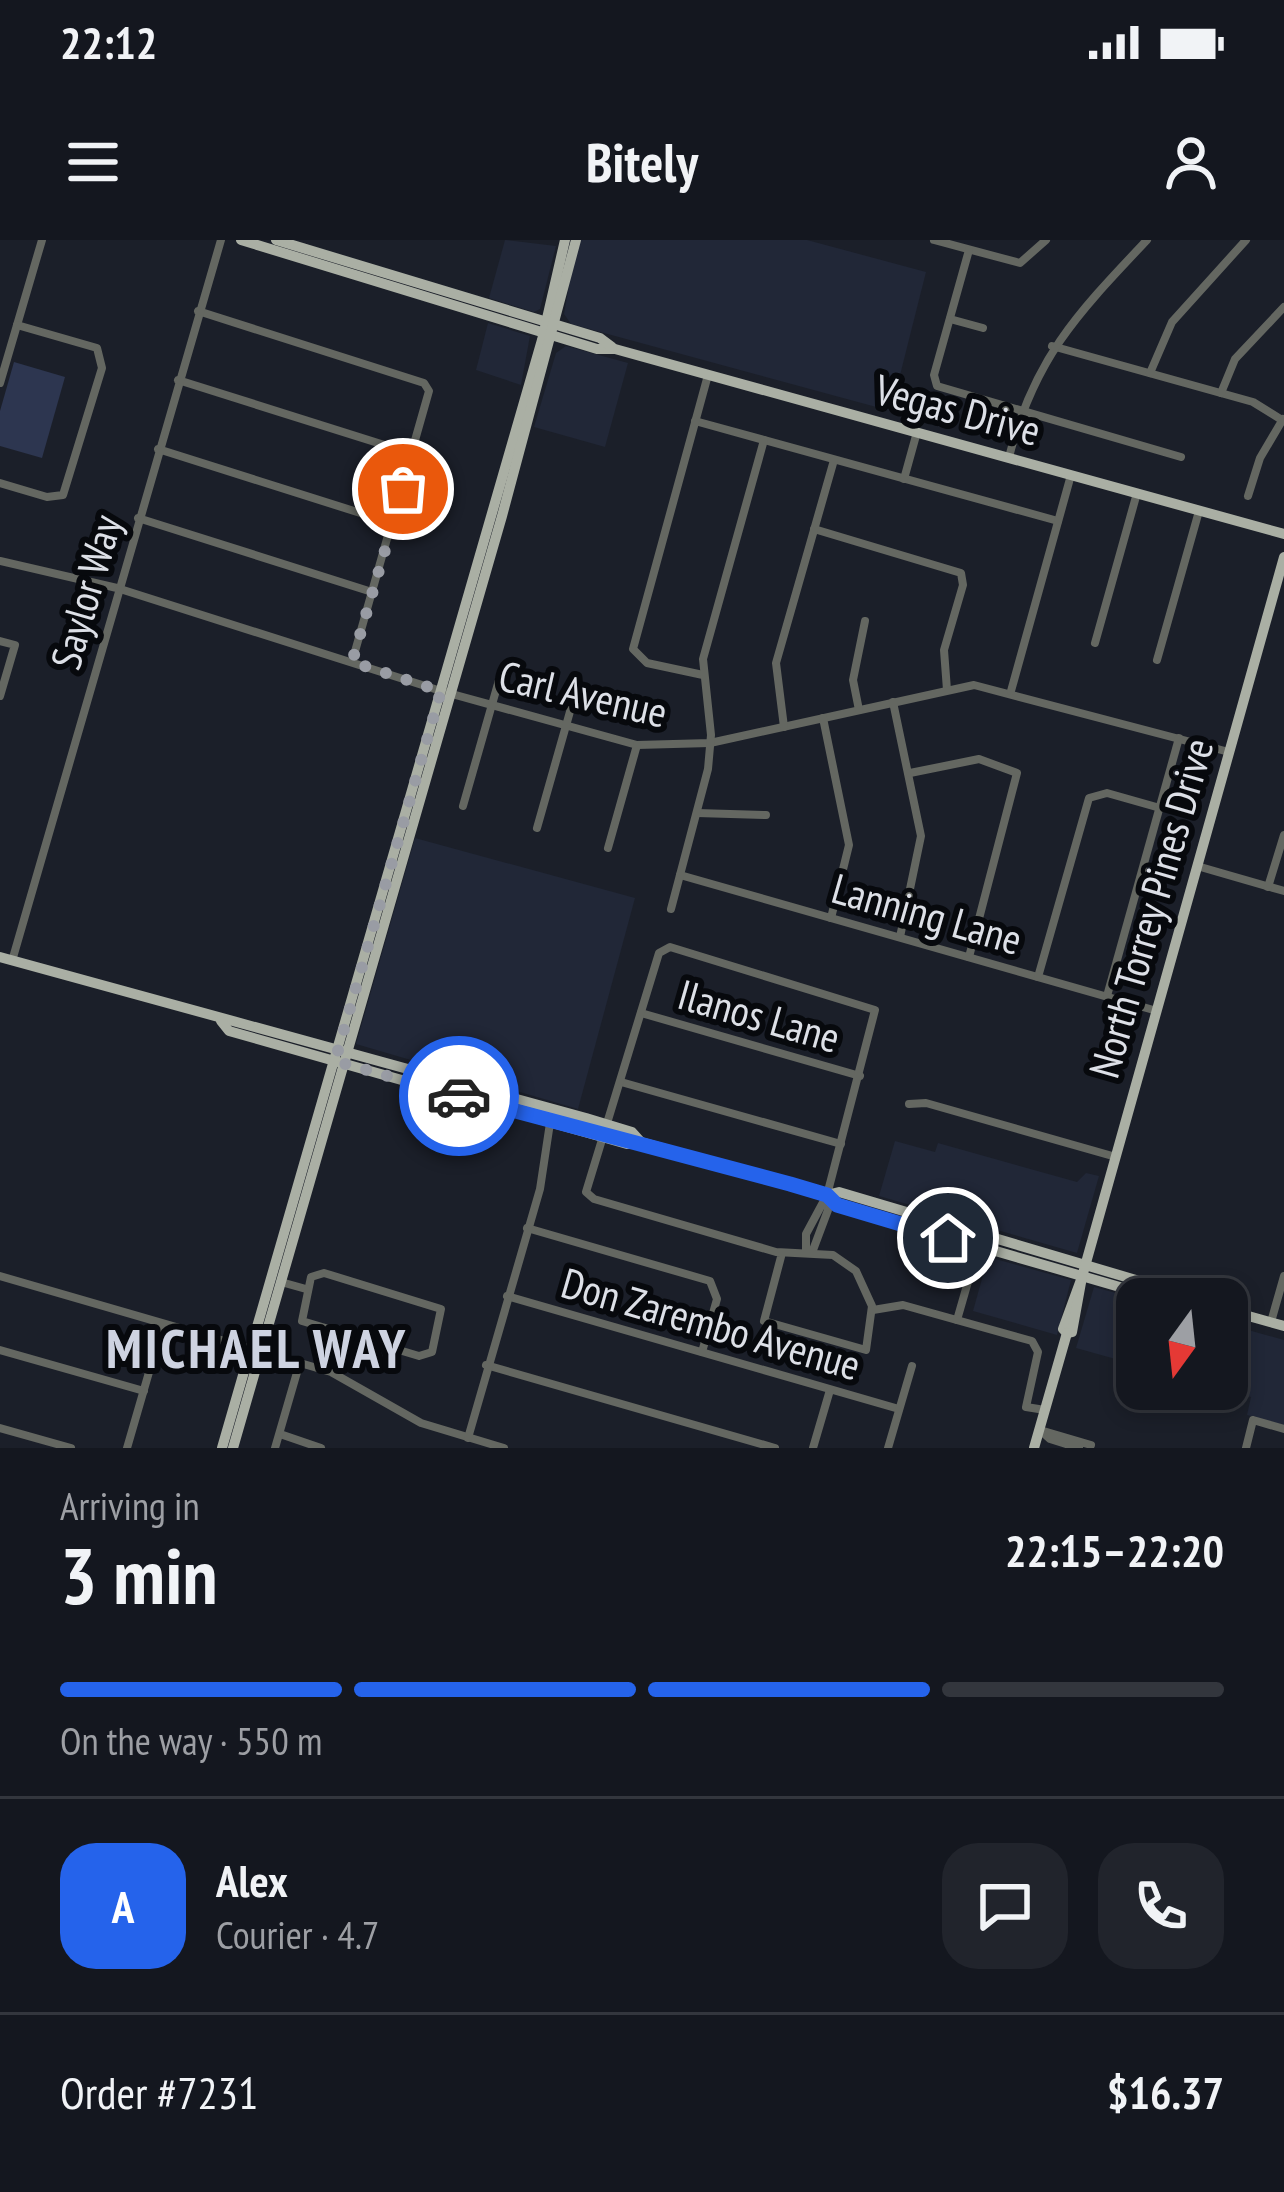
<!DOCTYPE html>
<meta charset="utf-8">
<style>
:root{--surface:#14171f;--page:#21242c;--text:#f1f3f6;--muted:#9d9fa4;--line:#33363d;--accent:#2563eb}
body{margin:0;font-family:"PT Sans Narrow",sans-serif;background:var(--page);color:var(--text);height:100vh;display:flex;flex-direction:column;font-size:45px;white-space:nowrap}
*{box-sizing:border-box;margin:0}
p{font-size:39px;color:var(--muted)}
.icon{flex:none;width:66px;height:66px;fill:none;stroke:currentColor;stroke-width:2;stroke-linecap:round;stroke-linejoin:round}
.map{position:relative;height:1208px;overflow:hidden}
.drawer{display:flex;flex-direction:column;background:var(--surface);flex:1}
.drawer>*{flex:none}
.needle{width:78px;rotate:195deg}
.controls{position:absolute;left:1116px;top:1038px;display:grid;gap:24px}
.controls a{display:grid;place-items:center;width:132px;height:132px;border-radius:24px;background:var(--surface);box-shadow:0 6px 18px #0003,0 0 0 3px var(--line);font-size:60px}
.pin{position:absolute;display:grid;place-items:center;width:102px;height:102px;color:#fff;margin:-51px;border:6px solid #fff;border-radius:50%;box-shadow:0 3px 12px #0007}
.courier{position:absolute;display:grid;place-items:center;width:120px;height:120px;margin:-60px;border:9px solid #2563eb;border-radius:50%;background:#fff;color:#222;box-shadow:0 3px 15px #0007}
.overview em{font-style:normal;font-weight:700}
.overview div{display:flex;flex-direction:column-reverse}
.overview{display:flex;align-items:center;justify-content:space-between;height:204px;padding:0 60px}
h1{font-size:78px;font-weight:700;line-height:90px}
.bar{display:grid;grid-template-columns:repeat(4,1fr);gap:18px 12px;align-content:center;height:144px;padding:0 60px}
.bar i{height:15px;border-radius:9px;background:var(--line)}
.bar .selected{background:var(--accent)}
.bar p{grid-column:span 4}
.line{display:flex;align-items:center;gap:30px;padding:0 60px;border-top:3px solid var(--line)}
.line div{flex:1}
.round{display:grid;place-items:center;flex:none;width:126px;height:126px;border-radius:36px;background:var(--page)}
.status{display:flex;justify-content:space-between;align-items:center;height:84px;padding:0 60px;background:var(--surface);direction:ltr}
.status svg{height:33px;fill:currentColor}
header{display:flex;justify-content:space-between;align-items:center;height:156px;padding:0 60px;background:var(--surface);font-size:54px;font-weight:700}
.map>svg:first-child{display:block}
.built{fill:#212737}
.green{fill:#2d3650}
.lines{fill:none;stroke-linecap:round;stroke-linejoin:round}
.minor{stroke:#646761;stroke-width:8}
.major{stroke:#aaafa4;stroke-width:10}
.done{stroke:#999ca4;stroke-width:12;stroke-dasharray:0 21.6}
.route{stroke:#2563eb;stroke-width:15}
.labels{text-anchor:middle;stroke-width:12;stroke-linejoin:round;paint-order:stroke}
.street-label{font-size:42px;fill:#dde0e7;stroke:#07090d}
.district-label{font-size:54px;font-weight:bold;letter-spacing:3px;fill:#ced3e1;stroke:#07090d}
</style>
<div class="status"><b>22:12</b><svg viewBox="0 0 49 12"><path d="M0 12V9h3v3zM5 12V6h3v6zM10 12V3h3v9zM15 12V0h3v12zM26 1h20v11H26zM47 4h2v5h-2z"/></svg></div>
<header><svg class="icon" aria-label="menu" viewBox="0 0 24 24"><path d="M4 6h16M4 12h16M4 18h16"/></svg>Bitely<svg class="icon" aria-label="person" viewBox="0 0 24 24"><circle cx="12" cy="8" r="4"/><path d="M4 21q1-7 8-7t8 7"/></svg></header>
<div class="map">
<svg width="1284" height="1208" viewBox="0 0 1284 1208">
<rect width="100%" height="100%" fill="#1b1f29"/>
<g class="built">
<polygon points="505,0 556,6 540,69 534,72 489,58"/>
<polygon points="577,0 807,0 926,32 891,171 571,84 564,74"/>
<polygon points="488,83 530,96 521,145 476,130"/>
<polygon points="566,106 628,123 605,207 534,187 556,113"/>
<polygon points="415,598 635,658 578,869 356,804"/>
<polygon points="895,901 935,912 938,903 1077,942 1086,933 1099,936 1077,1013 879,956"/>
<polygon points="988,1017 1071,1040 1057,1095 973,1071"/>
<polygon points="1094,1047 1138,1059 1137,1125 1076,1108"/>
<polygon points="1227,1084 1284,1100 1284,1185 1247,1175 1251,1157 1222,1149 1227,1149"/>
</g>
<polygon class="green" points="14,122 65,137 42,218 0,206 0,171"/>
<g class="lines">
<g class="minor">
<polyline points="934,0 1020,23 1046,0"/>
<polyline points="969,10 934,135 937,146 1181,217"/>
<polyline points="198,71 424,143 429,151 352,422"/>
<polyline points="950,79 983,88"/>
<polyline points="1052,106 1253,162 1282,180"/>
<polyline points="1150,133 1172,82 1246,0"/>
<polyline points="178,140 413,214"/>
<polyline points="0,143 42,0"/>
<polyline points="1221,153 1235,119 1284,67"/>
<polyline points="695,181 1058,281"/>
<polyline points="158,209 392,283"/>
<path d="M1009 217C1034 118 1078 73 1147 0"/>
<polyline points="904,239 917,192"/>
<polyline points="0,243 47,257 63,255 102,128 97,108 17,85"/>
<polyline points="1248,256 1260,218 1283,179"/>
<polyline points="138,278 372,352"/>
<polyline points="814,289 961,333 963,345 944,410 947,450"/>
<polyline points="0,321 117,348 441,451 637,505 710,503 974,445 1229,512"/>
<polyline points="0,401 15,405 0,456"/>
<polyline points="1095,403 1137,253"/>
<polyline points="1157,420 1199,271"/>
<polyline points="703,435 647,423 633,409 708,135"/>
<polyline points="1011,451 1071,235"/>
<polyline points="893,462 921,596 900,697"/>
<polyline points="859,470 853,440 865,381"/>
<polyline points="823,478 849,605 831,678"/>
<polyline points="784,487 776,423 834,220"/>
<polyline points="910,533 979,519 1017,533 969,717"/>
<polyline points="463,566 499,440"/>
<polyline points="697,573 766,575"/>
<polyline points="537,588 573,461"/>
<polyline points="608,608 637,505"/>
<polyline points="1197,626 1284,651"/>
<polyline points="680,635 1157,771"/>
<polyline points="1268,647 1284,595"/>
<polyline points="671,669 708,529 711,495 703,419 764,200"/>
<polyline points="12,721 221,0"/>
<polyline points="1038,737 1089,558 1107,553 1160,568"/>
<polyline points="1107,756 1179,498"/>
<polyline points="641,773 860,836"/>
<polyline points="621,842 841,904"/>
<polyline points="909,864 926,863 1116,917"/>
<polyline points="527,988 710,1041 717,1059 702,1112"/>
<polyline points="813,1010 828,970 827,956"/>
<polyline points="782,1013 764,1081 866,1110 872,1066 856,1031 833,1015 776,1012 594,959 586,952 659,713 670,707 875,770 827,955 806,994 806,1010"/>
<polygon points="324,1033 441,1069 432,1112 419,1116 302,1081 311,1037"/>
<polyline points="0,1036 331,1132 421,1183 504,1208"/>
<polyline points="281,1042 306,1049"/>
<polyline points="507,1056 899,1169"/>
<polyline points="873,1070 903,1065 1032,1101 1038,1112 1026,1167 1045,1170"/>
<polyline points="957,1080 978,1007"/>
<polyline points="1271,1082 1284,1036"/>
<polyline points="0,1110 144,1151"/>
<polyline points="486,1125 775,1208"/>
<polyline points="0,1188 71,1208"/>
<polyline points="280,1194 321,1208"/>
<polyline points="468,1198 540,949 550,883"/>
<polyline points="127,1208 163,1084"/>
<polyline points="275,1208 300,1122"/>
<polyline points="813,1208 830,1150"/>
<polyline points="888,1208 912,1126"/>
<polyline points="1079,1208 1050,1199 1040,1190 1091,1205"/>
<polyline points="1246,1208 1253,1180 1284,1189"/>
</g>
<g class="major">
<polyline points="241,0 597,109 615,109 1284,294"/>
<polyline points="276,0 600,98 612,107"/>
<polyline points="0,717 586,878 632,892 641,902"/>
<polyline points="221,781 229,791 627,904 641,902 827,955 839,952 1200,1059"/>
<polyline points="827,955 837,965 1161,1059"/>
<polyline points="1227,1070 1284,1086"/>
<polyline points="1067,1093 1063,1089 1082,1037 1284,317"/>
<polyline points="1067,1093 1072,1092 1082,1037"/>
<polyline points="222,1208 542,100 565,0"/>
<polyline points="233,1208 502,276 576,0"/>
<polyline points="1034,1208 1067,1093"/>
</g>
</g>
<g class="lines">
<polyline class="done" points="403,249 352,422 441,451 335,821 459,856"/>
<polyline class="route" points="459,856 790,944 827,955 837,965 948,998"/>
</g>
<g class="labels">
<g class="street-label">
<text transform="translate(958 170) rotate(15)" y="15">Vegas Drive</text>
<text transform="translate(86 352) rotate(-74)" y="15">Saylor Way</text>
<text transform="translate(583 454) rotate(13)" y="15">Carl Avenue</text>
<text transform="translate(1151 668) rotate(-74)" y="15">North Torrey Pines Drive</text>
<text transform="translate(927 674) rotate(16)" y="15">Lanning Lane</text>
<text transform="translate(759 776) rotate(16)" y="15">Ilanos Lane</text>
<text transform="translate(711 1084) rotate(16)" y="15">Don Zarembo Avenue</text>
</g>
<g class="district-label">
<text x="257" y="1128">MICHAEL WAY</text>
</g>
</g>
</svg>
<div class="controls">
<a><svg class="needle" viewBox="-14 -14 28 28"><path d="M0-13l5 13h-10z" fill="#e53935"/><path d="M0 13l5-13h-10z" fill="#9d9fa4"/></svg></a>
</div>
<div class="pin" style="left:403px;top:249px;background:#ea580c"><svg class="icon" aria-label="bag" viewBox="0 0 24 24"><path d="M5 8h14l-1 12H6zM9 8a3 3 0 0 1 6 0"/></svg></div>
<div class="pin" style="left:948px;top:998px;background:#1f2937"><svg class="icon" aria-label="home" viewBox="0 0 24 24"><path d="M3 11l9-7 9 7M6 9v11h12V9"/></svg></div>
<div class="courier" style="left:459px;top:856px"><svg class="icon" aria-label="car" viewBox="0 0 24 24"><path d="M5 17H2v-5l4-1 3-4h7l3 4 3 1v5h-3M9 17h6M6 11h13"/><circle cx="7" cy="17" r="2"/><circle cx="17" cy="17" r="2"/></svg></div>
</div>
<section class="drawer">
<div class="overview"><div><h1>3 min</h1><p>Arriving in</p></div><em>22:15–22:20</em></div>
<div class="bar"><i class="selected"></i><i class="selected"></i><i class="selected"></i><i></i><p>On the way · 550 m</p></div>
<div class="line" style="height:216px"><b class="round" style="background:var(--accent);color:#fff">A</b><div><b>Alex</b><p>Courier · 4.7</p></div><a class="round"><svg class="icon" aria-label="chat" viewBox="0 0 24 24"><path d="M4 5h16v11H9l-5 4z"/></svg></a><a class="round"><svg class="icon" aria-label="phone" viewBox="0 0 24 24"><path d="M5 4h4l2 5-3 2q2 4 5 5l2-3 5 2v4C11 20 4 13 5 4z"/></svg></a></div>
<div class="line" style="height:156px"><div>Order #7231</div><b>$16.37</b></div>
</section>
